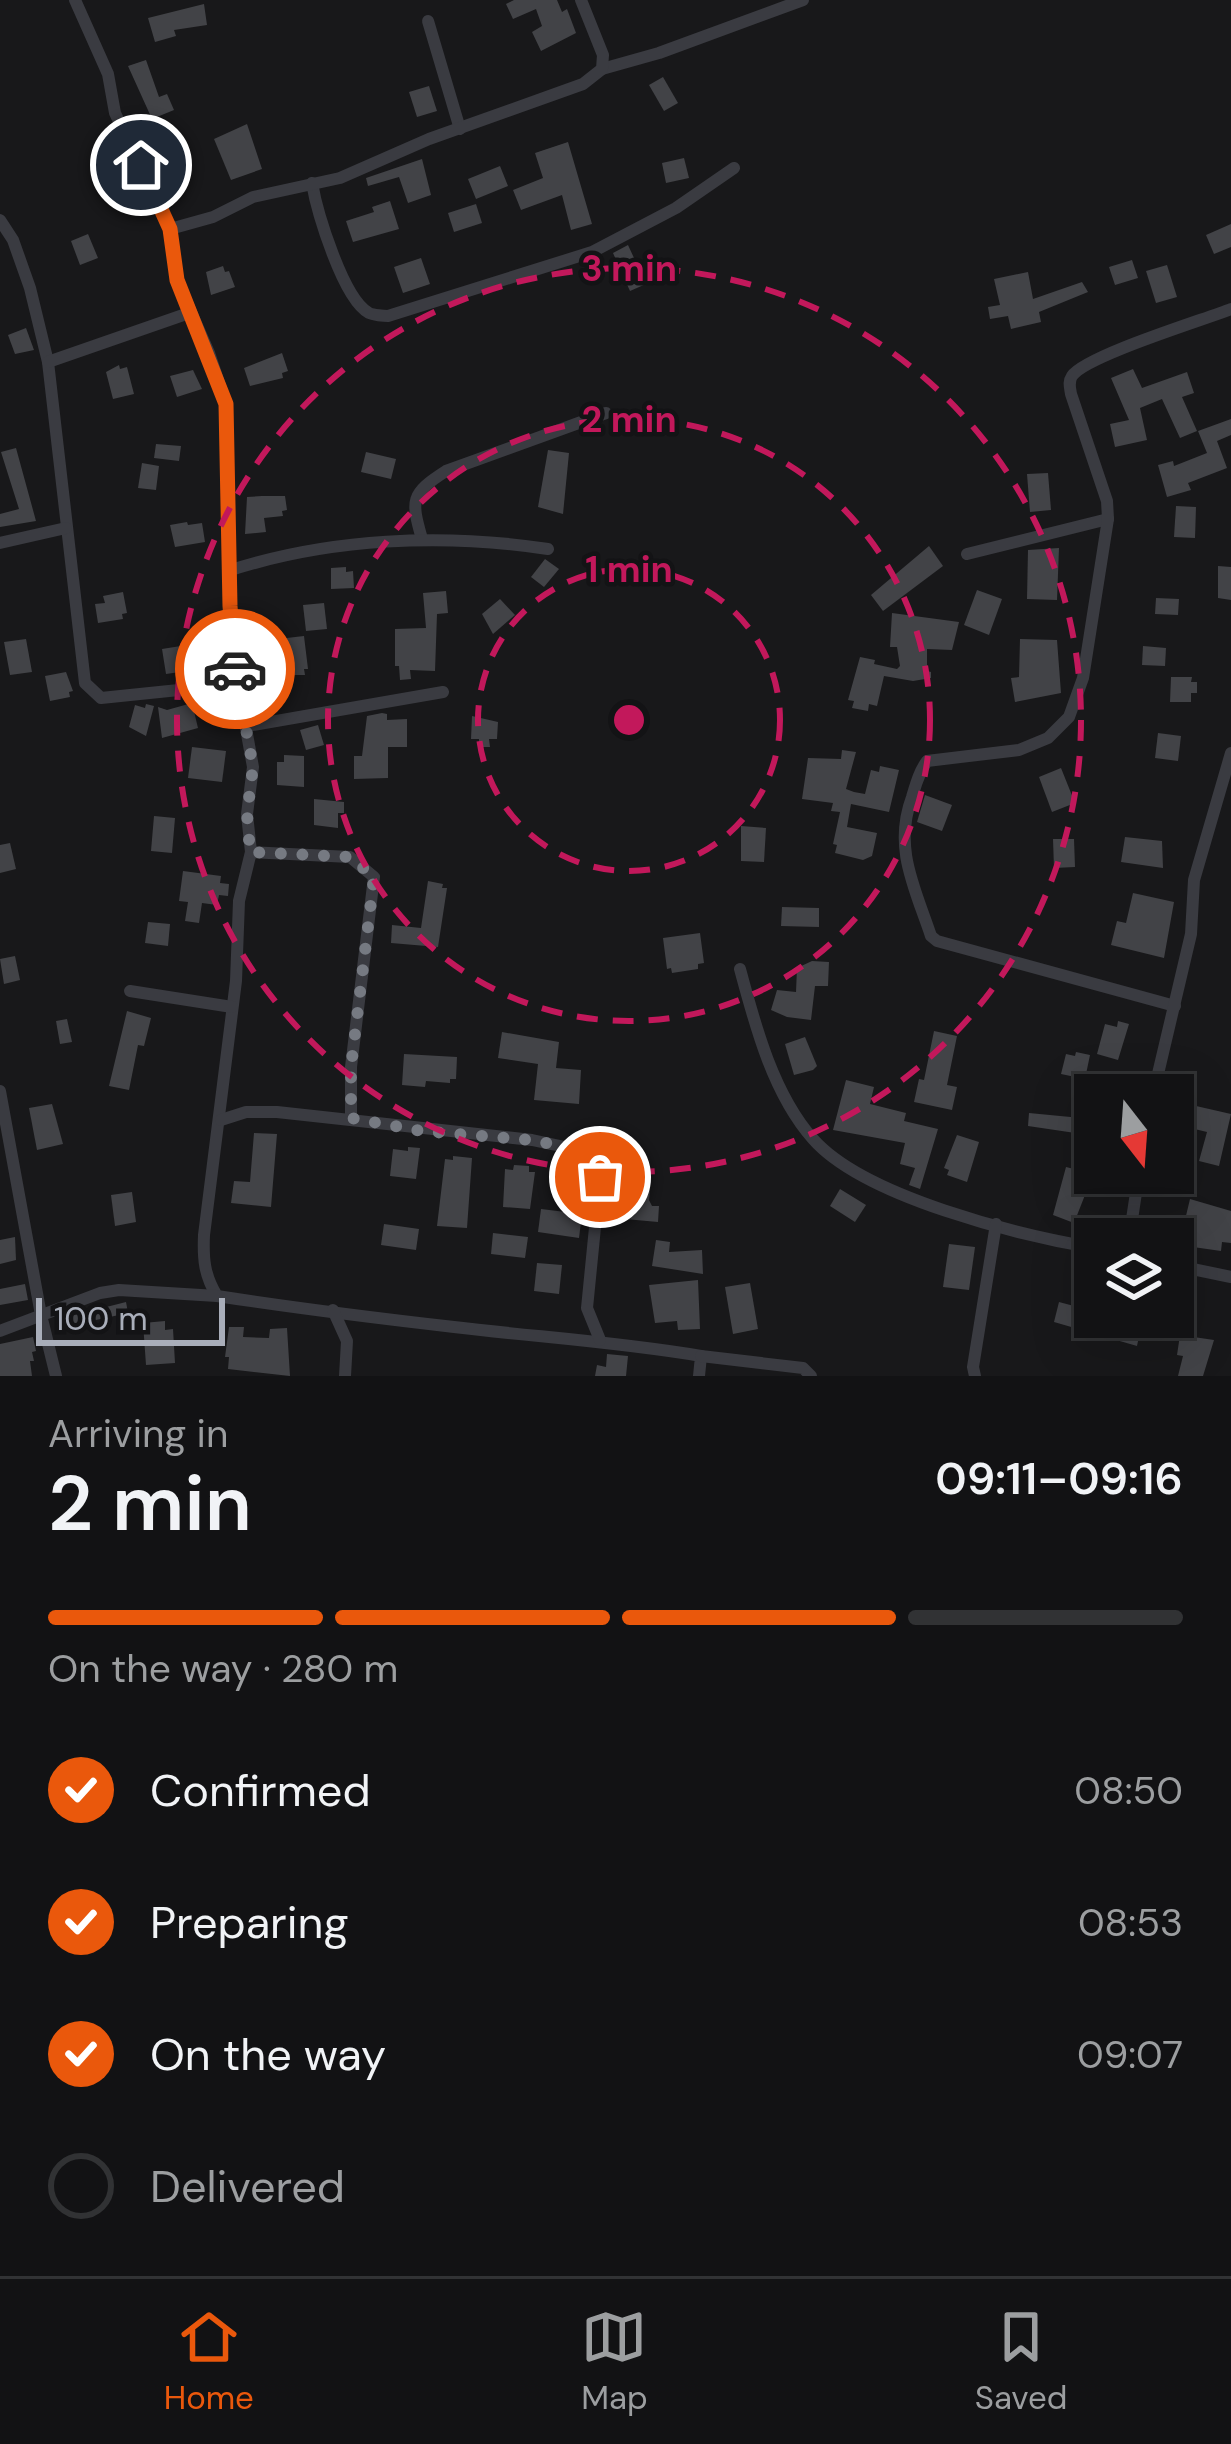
<!DOCTYPE html>
<meta charset="utf-8">
<style>
:root{--surface:#121214;--page:#1b1b1d;--text:#f1f3f6;--muted:#9c9ea0;--line:#313234;--accent:#ea580c}
body{margin:0;font-family:"DM Sans",sans-serif;background:var(--page);color:var(--text);height:100vh;display:flex;flex-direction:column;font-size:45px;white-space:nowrap}
*{box-sizing:border-box;margin:0}
p{font-size:39px;color:var(--muted)}
.icon{flex:none;width:66px;height:66px;fill:none;stroke:currentColor;stroke-width:2;stroke-linecap:round;stroke-linejoin:round}
.map{position:relative;height:1376px;overflow:hidden}
.sheet{display:flex;flex-direction:column;background:var(--surface);flex:1}
.sheet>*{flex:none}
.needle{width:78px;rotate:163deg}
.controls{position:absolute;left:1074px;top:1074px;display:grid;gap:24px}
.controls a{display:grid;place-items:center;width:120px;height:120px;border-radius:0px;background:var(--surface);box-shadow:0 12px 48px #0002,0 0 0 3px var(--line);font-size:60px}
.scale{position:absolute;left:36px;bottom:30px;width:189px;box-sizing:border-box;padding-left:12px;border:6px solid #a9aeba;border-top:0;font-size:33px;line-height:42px;white-space:nowrap;color:#a9aeba;-webkit-text-stroke:9px #131315;paint-order:stroke}
.pin{position:absolute;display:grid;place-items:center;width:102px;height:102px;color:#fff;margin:-51px;border:6px solid #fff;border-radius:50%;box-shadow:0 3px 12px #0007}
.courier{position:absolute;display:grid;place-items:center;width:120px;height:120px;margin:-60px;border:9px solid #ea580c;border-radius:50%;background:#fff;color:#222;box-shadow:0 3px 15px #0007}
.headline em{font-style:normal;font-weight:600}
.headline div{display:flex;flex-direction:column-reverse}
.headline{display:flex;align-items:center;justify-content:space-between;height:204px;padding:0 48px}
h1{font-size:78px;font-weight:600;line-height:90px}
.bar{display:grid;grid-template-columns:repeat(4,1fr);gap:18px 12px;align-content:center;height:144px;padding:0 48px}
.bar i{height:15px;border-radius:9px;background:var(--line)}
.bar .selected{background:var(--accent)}
.bar p{grid-column:span 4}
ol{padding:0 48px;list-style:none}
li{display:flex;align-items:center;gap:36px;height:132px}
li p{margin-inline-start:auto}
li .icon{padding:12px;border-radius:50%;background:var(--accent);color:#fff;stroke-width:4}
li:last-child{color:var(--muted)}
li i{width:66px;height:66px;border:6px solid var(--line);border-radius:50%}
.tabs{display:flex;justify-content:space-around;align-items:center;height:168px;border-top:3px solid var(--line);background:var(--surface);font-size:33px;color:var(--muted)}
.tabs a{display:grid;justify-items:center;gap:6px}
.tabs .selected{color:var(--accent)}
.map>svg:first-child{display:block}
.building{fill:#424347}
.lines{fill:none;stroke-linecap:round;stroke-linejoin:round}
.minor{stroke:#3a3b41;stroke-width:12}
.done{stroke:#767a82;stroke-width:12;stroke-dasharray:0 21.6}
.route{stroke:#ea580c;stroke-width:15}
.ring{fill:none;stroke:#c2185b;stroke-width:6;stroke-dasharray:21 15}
.centre{fill:#c2185b;stroke:#131315;stroke-width:6}
.ring-label{font-size:36px;text-anchor:middle;font-weight:bold;fill:#c2185b;stroke:#131315;stroke-width:9;stroke-linejoin:round;paint-order:stroke}
</style>
<div class="map">
<svg width="1231" height="1376" viewBox="0 0 1231 1376">
<rect width="100%" height="100%" fill="#18181a"/>
<g class="building">
<polygon points="514,0 557,0 562,12 567,9 576,33 541,51 532,32 542,26 536,9 513,19 506,4"/>
<polygon points="204,4 207,25 174,30 176,36 155,42 148,18"/>
<polygon points="146,60 159,97 167,94 174,110 152,119 128,66"/>
<polygon points="663,77 678,103 664,111 649,85"/>
<polygon points="429,86 437,111 417,117 409,92"/>
<polygon points="247,124 262,169 231,180 214,139"/>
<polygon points="568,142 592,224 571,230 562,195 521,210 513,190 543,178 535,153"/>
<polygon points="684,158 689,178 666,183 662,163"/>
<polygon points="422,159 431,195 408,203 399,177 368,186 366,178"/>
<polygon points="500,166 508,186 476,199 468,179"/>
<polygon points="390,201 399,229 353,242 346,221 374,212 372,207"/>
<polygon points="476,204 482,223 454,232 448,213"/>
<polygon points="1231,224 1231,247 1214,254 1206,235"/>
<polygon points="88,234 98,258 80,265 71,241"/>
<polygon points="628,245 646,284 630,291 613,253"/>
<polygon points="421,258 430,284 403,293 394,267"/>
<polygon points="1132,260 1138,278 1115,285 1109,267"/>
<polygon points="1167,265 1177,297 1156,303 1146,271"/>
<polygon points="223,266 225,272 229,271 235,287 211,295 206,272"/>
<polygon points="1028,272 1033,299 1082,282 1088,292 1039,312 1041,322 1011,329 1008,316 990,319 988,307 1000,305 994,279"/>
<polygon points="26,328 34,350 15,354 8,335"/>
<polygon points="282,353 288,371 282,373 283,378 250,386 244,368"/>
<polygon points="119,365 120,369 127,367 134,394 113,399 106,372"/>
<polygon points="1133,369 1142,388 1187,372 1194,393 1182,397 1197,431 1180,438 1162,399 1140,408 1147,440 1115,447 1110,424 1129,420 1111,378"/>
<polygon points="193,370 202,389 177,397 170,376"/>
<polygon points="1231,419 1231,435 1217,441 1227,468 1188,483 1191,490 1167,497 1158,465 1173,461 1174,466 1207,453 1198,431"/>
<polygon points="156,444 181,446 179,461 154,458"/>
<polygon points="16,448 36,521 0,527 0,514 19,509 1,452"/>
<polygon points="548,450 569,453 563,514 538,507"/>
<polygon points="366,452 396,459 391,479 361,472"/>
<polygon points="142,463 159,466 156,490 138,488"/>
<polygon points="1048,473 1051,510 1030,512 1027,474"/>
<polygon points="262,496 285,496 287,510 282,511 283,516 264,518 266,532 245,534 247,497"/>
<polygon points="1176,506 1196,507 1195,538 1174,537"/>
<polygon points="187,522 188,525 202,523 205,542 175,547 170,525"/>
<polygon points="929,546 943,566 883,611 871,595"/>
<polygon points="1059,548 1057,600 1027,599 1028,550"/>
<polygon points="545,559 559,569 544,587 531,577"/>
<polygon points="1218,566 1231,567 1231,600 1218,598"/>
<polygon points="346,567 346,572 353,571 354,588 331,589 331,568"/>
<polygon points="977,590 1002,599 989,635 964,625"/>
<polygon points="446,591 448,613 437,614 435,671 410,670 411,679 400,680 399,666 395,666 395,629 426,628 423,593"/>
<polygon points="123,592 127,613 122,614 123,619 98,623 95,604 105,603 103,596"/>
<polygon points="1156,598 1179,599 1178,615 1155,614"/>
<polygon points="500,599 515,615 493,634 482,614"/>
<polygon points="324,603 327,629 306,631 303,605"/>
<polygon points="892,613 959,622 952,650 927,649 927,671 931,672 931,678 913,681 884,676 877,706 869,704 868,711 852,708 854,701 848,700 860,657 875,660 874,664 897,669 900,666 897,647 890,647"/>
<polygon points="277,635 278,639 304,636 308,669 304,669 305,675 285,675 284,667 261,670 256,637"/>
<polygon points="26,639 32,672 10,675 4,642"/>
<polygon points="1020,639 1057,640 1061,693 1015,702 1011,678 1019,677"/>
<polygon points="187,645 191,649 191,667 186,667 187,671 166,674 162,649"/>
<polygon points="1143,646 1166,648 1165,666 1142,665"/>
<polygon points="66,672 73,691 69,692 70,697 50,701 45,676"/>
<polygon points="1171,677 1192,677 1191,682 1197,682 1197,693 1191,693 1191,702 1170,702"/>
<polygon points="192,703 198,728 162,738 158,707 167,710"/>
<polygon points="146,704 154,706 146,736 129,727 135,705 145,708"/>
<polygon points="382,713 387,714 387,720 407,719 407,747 388,747 388,778 354,779 354,756 362,756 367,716"/>
<polygon points="472,716 498,722 497,739 489,739 490,747 479,747 479,739 471,739"/>
<polygon points="318,725 324,745 306,750 300,730"/>
<polygon points="1158,733 1181,736 1178,761 1155,758"/>
<polygon points="192,747 226,751 222,782 188,778"/>
<polygon points="842,750 856,752 846,789 854,792 865,794 871,770 879,772 880,766 899,770 889,812 851,804 847,827 877,833 872,856 863,860 835,853 837,845 833,844 840,812 831,811 833,803 802,799 808,758 841,759"/>
<polygon points="284,755 304,756 304,787 277,785 277,762 284,762"/>
<polygon points="1061,768 1075,803 1052,812 1039,777"/>
<polygon points="925,795 952,805 942,831 917,822"/>
<polygon points="314,799 344,802 344,813 338,813 338,828 314,825"/>
<polygon points="154,816 175,818 172,853 151,851"/>
<polygon points="741,826 766,828 764,862 741,861"/>
<polygon points="1125,837 1162,841 1163,868 1121,862"/>
<polygon points="1053,839 1074,839 1075,867 1054,868"/>
<polygon points="10,843 16,869 0,873 0,845"/>
<polygon points="183,871 221,876 220,883 229,884 228,896 219,895 217,905 202,903 199,923 185,921 188,902 179,901"/>
<polygon points="428,881 443,884 442,888 447,888 438,947 391,943 392,925 421,928"/>
<polygon points="1133,893 1174,902 1164,958 1111,945 1117,921 1126,923"/>
<polygon points="782,907 819,908 819,927 781,926"/>
<polygon points="148,922 170,924 168,946 145,943"/>
<polygon points="700,933 704,963 698,964 698,969 672,973 671,968 667,969 663,938"/>
<polygon points="15,956 20,980 4,984 0,959"/>
<polygon points="812,961 829,962 828,986 815,986 811,1020 787,1017 771,1010 777,990 796,992 797,968"/>
<polygon points="127,1011 151,1018 144,1046 138,1045 129,1090 109,1086"/>
<polygon points="67,1019 72,1042 60,1044 56,1021"/>
<polygon points="1118,1021 1129,1024 1118,1060 1097,1054 1105,1024 1117,1027"/>
<polygon points="934,1031 957,1036 947,1085 957,1087 952,1110 914,1102 919,1079 924,1080"/>
<polygon points="502,1032 559,1042 556,1068 581,1070 579,1104 534,1100 538,1064 498,1058"/>
<polygon points="805,1037 817,1066 813,1070 794,1075 785,1044"/>
<polygon points="1076,1052 1090,1055 1085,1079 1061,1074 1066,1054 1075,1056"/>
<polygon points="404,1054 457,1057 456,1079 450,1079 450,1083 426,1081 425,1087 402,1085"/>
<polygon points="846,1080 874,1087 870,1104 906,1113 904,1121 938,1129 920,1189 909,1185 915,1168 900,1164 905,1143 833,1130"/>
<polygon points="1084,1086 1095,1088 1095,1150 1090,1150 1085,1195 1074,1223 1053,1215 1066,1167 1078,1170 1082,1134 1028,1126 1029,1113 1081,1118"/>
<polygon points="1183,1103 1231,1114 1219,1166 1199,1161 1207,1132 1178,1125"/>
<polygon points="52,1104 63,1144 37,1150 29,1108"/>
<polygon points="254,1133 277,1134 271,1207 231,1203 234,1181 250,1182"/>
<polygon points="957,1135 979,1142 967,1182 947,1175 949,1170 944,1168"/>
<polygon points="408,1147 420,1148 416,1179 390,1176 393,1149 408,1151"/>
<polygon points="453,1156 472,1158 467,1228 437,1226 445,1159 453,1160"/>
<polygon points="514,1165 529,1166 529,1172 535,1172 530,1209 503,1207 505,1169 513,1170"/>
<polygon points="629,1169 643,1170 642,1178 651,1179 649,1200 652,1206 659,1206 658,1222 625,1219 620,1206"/>
<polygon points="840,1189 866,1205 855,1222 830,1206"/>
<polygon points="132,1192 136,1222 115,1226 111,1195"/>
<polygon points="1190,1199 1231,1211 1231,1243 1222,1242 1221,1251 1179,1245"/>
<polygon points="541,1209 582,1214 579,1238 538,1232"/>
<polygon points="384,1224 419,1229 416,1250 381,1245"/>
<polygon points="493,1233 528,1237 525,1258 491,1254"/>
<polygon points="15,1237 16,1260 0,1264 0,1240"/>
<polygon points="656,1240 670,1242 669,1252 702,1250 703,1274 652,1266"/>
<polygon points="949,1244 975,1247 969,1290 943,1287"/>
<polygon points="537,1263 562,1265 559,1294 534,1291"/>
<polygon points="1085,1272 1095,1275 1095,1317 1143,1317 1137,1346 1054,1322 1059,1302 1074,1306"/>
<polygon points="698,1280 700,1329 678,1330 677,1321 655,1323 649,1285"/>
<polygon points="750,1283 758,1329 733,1334 725,1287"/>
<polygon points="25,1284 28,1300 0,1305 0,1289"/>
<polygon points="126,1302 128,1313 64,1327 63,1318"/>
<polygon points="165,1321 165,1330 173,1329 175,1363 146,1365 143,1323"/>
<polygon points="229,1327 244,1327 243,1337 269,1338 270,1329 287,1328 290,1376 228,1369 229,1357 225,1357"/>
<polygon points="1180,1335 1214,1340 1203,1376 1178,1376 1183,1356 1177,1355"/>
<polygon points="33,1337 36,1351 32,1352 34,1361 30,1361 32,1376 0,1376 0,1344"/>
<polygon points="607,1354 628,1356 626,1376 595,1376 597,1365 606,1367"/>
</g>
<g class="lines">
<g class="minor">
<path d="M75 0 108 74 115 113 170 229 177 280 209 353 226 404 231 646 253 767 247 814 251 852 239 901 236 981 204 1235C203 1258 204 1275 217 1296 295 1308 375 1318 454 1327 537 1337 619 1342 701 1356L699 1376"/>
<polyline points="428,21 460,129"/>
<polyline points="602,69 659,53 803,0"/>
<path d="M312 183C317 212 343 299 369 313 373 315 384 316 388 316L592 252 676 208 734 168"/>
<polyline points="0,220 13,240 30,288 48,362 85,683 101,698 237,684"/>
<polyline points="170,229 213,217 253,197 340,178 429,139 583,84 602,69 603,55 581,0"/>
<polyline points="48,362 189,313"/>
<path d="M422 539C411 500 410 494 446 471L606 413"/>
<polyline points="0,543 66,528"/>
<polyline points="967,554 1108,519"/>
<path d="M228 571C329 538 443 533 548 549"/>
<polyline points="247,726 443,692"/>
<polyline points="251,852 350,857 374,877 351,1067 351,1118"/>
<path d="M740 969C755 1025 773 1094 813 1139 864 1197 1018 1235 1095 1248"/>
<polyline points="130,991 232,1007"/>
<path d="M1175 1006 937 941 931 936C915 888 893 848 912 797 916 784 919 772 927 761L1019 750 1048 738 1069 717 1083 678 1108 519 1107 501 1071 394C1070 387 1068 382 1072 376 1085 356 1203 320 1231 309"/>
<polyline points="0,1091 41,1315 56,1376"/>
<polyline points="1153,1095 1191,934 1194,880 1231,753"/>
<polyline points="221,1120 246,1112 277,1112 532,1140 579,1150 595,1163 600,1177 587,1308 600,1340"/>
<polyline points="1129,1239 1139,1173"/>
<polyline points="1173,1265 1231,1277"/>
<polyline points="333,1310 347,1341 345,1376"/>
<polyline points="0,1331 100,1293 119,1290 217,1296"/>
<polyline points="701,1356 803,1368 811,1376"/>
<polyline points="975,1376 973,1367 996,1224"/>
</g>
</g>
<g class="lines">
<polyline class="done" points="235,669 253,767 247,814 250,852 350,857 374,877 351,1067 351,1118 422,1131 532,1140 579,1150 595,1163 600,1177"/>
<polyline class="route" points="141,165 170,229 177,280 226,404 230,606 235,669"/>
</g>
<g class="ring">
<circle cx="629" cy="720" r="151"/>
<circle cx="629" cy="720" r="301"/>
<circle cx="629" cy="720" r="452"/>
</g>
<circle cx="629" cy="720" r="18" class="centre"/>
<g class="ring-label">
<text x="629" y="281">3 min</text>
<text x="629" y="432">2 min</text>
<text x="629" y="582">1 min</text>
</g>
</svg>
<div class="controls">
<a><svg class="needle" viewBox="-14 -14 28 28"><path d="M0-13l5 13h-10z" fill="#e53935"/><path d="M0 13l5-13h-10z" fill="#9c9ea0"/></svg></a>
<a><svg class="icon" aria-label="layers" viewBox="0 0 24 24"><path d="M12 4l9 5-9 5-9-5zM3 14l9 5 9-5"/></svg></a>
</div>
<div class="scale">100 m</div>
<div class="pin" style="left:600px;top:1177px;background:#ea580c"><svg class="icon" aria-label="bag" viewBox="0 0 24 24"><path d="M5 8h14l-1 12H6zM9 8a3 3 0 0 1 6 0"/></svg></div>
<div class="pin" style="left:141px;top:165px;background:#1f2937"><svg class="icon" aria-label="home" viewBox="0 0 24 24"><path d="M3 11l9-7 9 7M6 9v11h12V9"/></svg></div>
<div class="courier" style="left:235px;top:669px"><svg class="icon" aria-label="car" viewBox="0 0 24 24"><path d="M5 17H2v-5l4-1 3-4h7l3 4 3 1v5h-3M9 17h6M6 11h13"/><circle cx="7" cy="17" r="2"/><circle cx="17" cy="17" r="2"/></svg></div>
</div>
<section class="sheet">
<div class="headline"><div><h1>2 min</h1><p>Arriving in</p></div><em>09:11–09:16</em></div>
<div class="bar"><i class="selected"></i><i class="selected"></i><i class="selected"></i><i></i><p>On the way · 280 m</p></div>
<ol>
<li><svg class="icon" aria-label="check" viewBox="0 0 24 24"><path d="M5 12l5 5 9-10"/></svg>Confirmed<p>08:50</p></li>
<li><svg class="icon" aria-label="check" viewBox="0 0 24 24"><path d="M5 12l5 5 9-10"/></svg>Preparing<p>08:53</p></li>
<li><svg class="icon" aria-label="check" viewBox="0 0 24 24"><path d="M5 12l5 5 9-10"/></svg>On the way<p>09:07</p></li>
<li><i></i>Delivered</li>
</ol>
</section>
<nav class="tabs">
<a class="selected"><svg class="icon" aria-label="home" viewBox="0 0 24 24"><path d="M3 11l9-7 9 7M6 9v11h12V9"/></svg>Home</a>
<a><svg class="icon" aria-label="map" viewBox="0 0 24 24"><path d="M3 6l6-2 6 2 6-2v14l-6 2-6-2-6 2zM9 4v14M15 6v14"/></svg>Map</a>
<a><svg class="icon" aria-label="saved" viewBox="0 0 24 24"><path d="M7 4h10v16l-5-4-5 4z"/></svg>Saved</a>
</nav>
